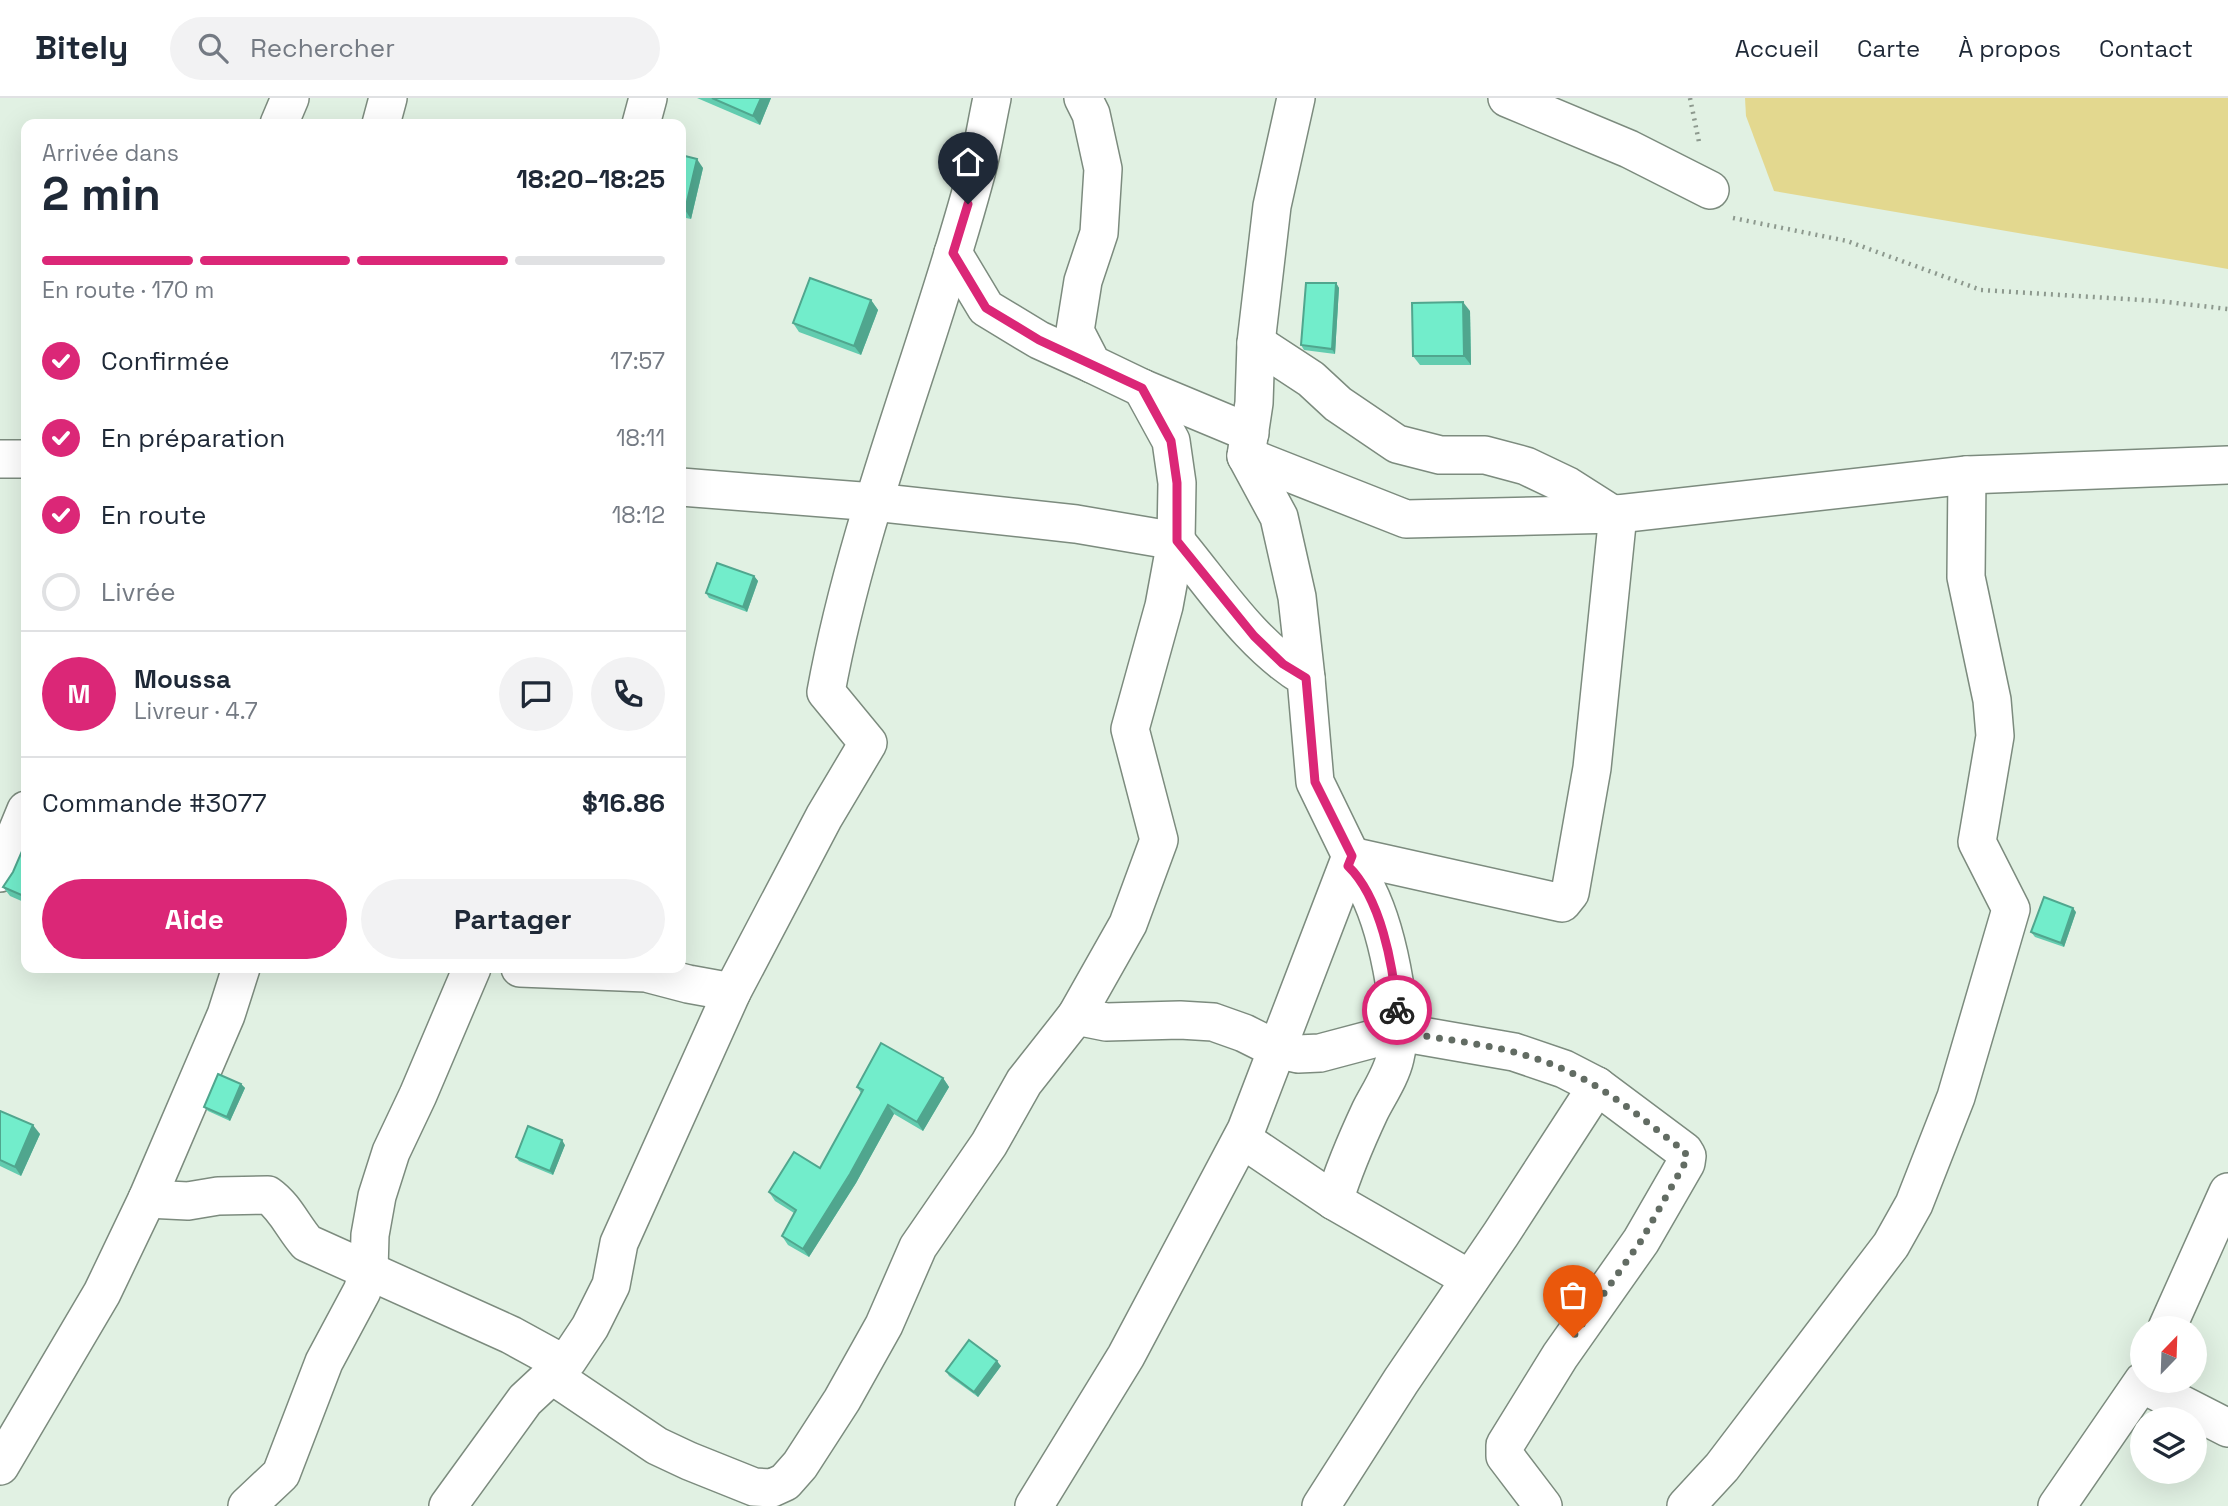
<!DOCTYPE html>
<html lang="fr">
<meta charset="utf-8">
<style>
:root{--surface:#fff;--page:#f2f2f3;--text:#1f2937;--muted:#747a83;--line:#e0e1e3;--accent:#db2777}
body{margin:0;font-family:"Space Grotesk",sans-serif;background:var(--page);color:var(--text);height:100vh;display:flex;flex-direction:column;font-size:26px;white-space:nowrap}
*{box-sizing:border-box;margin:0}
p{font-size:23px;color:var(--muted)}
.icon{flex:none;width:38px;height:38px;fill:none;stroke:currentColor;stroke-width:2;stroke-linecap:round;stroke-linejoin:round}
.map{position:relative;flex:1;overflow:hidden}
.panel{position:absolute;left:21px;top:21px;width:665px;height:854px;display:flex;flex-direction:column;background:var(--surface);border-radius:14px;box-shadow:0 7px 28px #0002}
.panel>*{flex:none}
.needle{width:46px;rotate:23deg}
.fabs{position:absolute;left:2130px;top:1218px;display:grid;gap:14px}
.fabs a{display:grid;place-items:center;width:77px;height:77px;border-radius:50%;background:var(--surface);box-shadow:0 7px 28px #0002;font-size:35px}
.pin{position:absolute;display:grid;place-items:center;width:60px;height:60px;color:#fff;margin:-72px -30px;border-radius:50% 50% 50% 0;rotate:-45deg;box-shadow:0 0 7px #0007}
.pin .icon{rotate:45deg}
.courier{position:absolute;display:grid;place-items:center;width:70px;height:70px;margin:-35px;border:5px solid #db2777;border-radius:50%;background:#fff;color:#222;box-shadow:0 2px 9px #0007}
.overview em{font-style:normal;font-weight:700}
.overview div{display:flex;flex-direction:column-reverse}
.overview{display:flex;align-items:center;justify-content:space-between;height:119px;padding:0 21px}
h1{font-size:46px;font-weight:700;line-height:52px}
.bar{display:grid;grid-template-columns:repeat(4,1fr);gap:10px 7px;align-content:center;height:84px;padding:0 21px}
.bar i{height:9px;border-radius:5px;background:var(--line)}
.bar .on{background:var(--accent)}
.bar p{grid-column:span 4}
.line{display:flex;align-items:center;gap:18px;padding:0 21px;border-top:2px solid var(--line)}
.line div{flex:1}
.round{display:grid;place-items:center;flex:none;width:74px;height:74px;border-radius:37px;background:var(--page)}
ol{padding:0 21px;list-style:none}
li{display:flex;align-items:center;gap:21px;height:77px}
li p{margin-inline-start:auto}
li .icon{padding:7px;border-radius:50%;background:var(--accent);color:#fff;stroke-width:4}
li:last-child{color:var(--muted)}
li i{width:38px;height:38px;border:4px solid var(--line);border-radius:50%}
.button{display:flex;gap:14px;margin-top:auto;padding:14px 21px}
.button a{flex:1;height:80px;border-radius:42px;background:var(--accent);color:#fff;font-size:28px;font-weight:700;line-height:80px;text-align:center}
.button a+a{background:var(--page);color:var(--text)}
header{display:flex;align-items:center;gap:42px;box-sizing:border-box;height:98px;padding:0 35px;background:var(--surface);border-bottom:2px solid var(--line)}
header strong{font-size:33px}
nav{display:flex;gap:38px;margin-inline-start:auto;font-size:24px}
.search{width:490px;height:63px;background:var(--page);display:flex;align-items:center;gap:18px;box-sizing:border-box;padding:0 24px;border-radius:38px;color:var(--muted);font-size:26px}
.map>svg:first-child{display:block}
.green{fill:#e3d88f}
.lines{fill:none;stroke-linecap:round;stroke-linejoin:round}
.minor-casing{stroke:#7c8b7e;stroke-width:40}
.path{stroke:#8d998e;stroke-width:4.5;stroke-dasharray:2 5;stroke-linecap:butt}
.minor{stroke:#fff;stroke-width:37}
.wall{fill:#62ccaf}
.shaded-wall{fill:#50a68e}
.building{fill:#72edcb;stroke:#50a68e;stroke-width:2}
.done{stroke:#626c63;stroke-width:7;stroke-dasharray:0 12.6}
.route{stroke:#db2777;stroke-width:9}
</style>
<header>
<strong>Bitely</strong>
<div class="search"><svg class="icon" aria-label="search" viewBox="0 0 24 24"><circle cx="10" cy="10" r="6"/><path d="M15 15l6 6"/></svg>Rechercher</div>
<nav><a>Accueil</a><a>Carte</a><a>À propos</a><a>Contact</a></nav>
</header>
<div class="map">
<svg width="2228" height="1408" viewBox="0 0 2228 1408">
<rect width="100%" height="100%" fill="#e1f1e3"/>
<polygon class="green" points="1745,0 2228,0 2228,171 1774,93 1746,18"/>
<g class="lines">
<g class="minor-casing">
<g id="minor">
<polyline points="1083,0 1091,16 1103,71 1099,135 1083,183 1075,233 1092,266 1142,290 1250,335"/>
<polyline points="1296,0 1272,108 1256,245 1254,305 1246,358 1279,419 1297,499 1306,580"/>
<polyline points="1507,0 1629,51 1710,92"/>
<polyline points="279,26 290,0"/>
<polyline points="381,26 388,0"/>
<polyline points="641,26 648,0"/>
<polyline points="953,155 986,210 1039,242 1092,266"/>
<polyline points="1256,245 1311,281 1338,306 1397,346 1440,357 1485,357 1526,368 1568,388 1612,416"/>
<polyline points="1246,358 1406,421 1618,416 1967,377 2228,367"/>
<polyline points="0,361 26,361"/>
<path d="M681 389 874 404 1076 426 1176 443C1216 491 1252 548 1306 580L1315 684 1351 758 1246 1032 1126 1258 1034 1408"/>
<polyline points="1351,758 1562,805 1570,795 1592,670 1618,416"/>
<polyline points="0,775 26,712"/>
<polyline points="520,870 646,875 688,886 732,894"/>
<polyline points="1076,918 1106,924 1180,922 1213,924 1244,935 1276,951 1298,956 1320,955 1399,934 1514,954 1564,971 1597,988 1684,1053 1687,1058 1686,1065 1641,1143 1560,1258 1505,1347 1505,1358 1543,1408"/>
<polyline points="1242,1041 1334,1103 1470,1181"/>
<path d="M147 1101 188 1103 218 1098 268 1097C285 1109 293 1129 307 1145L511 1237 564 1266"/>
<path d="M1334 1103C1344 1071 1356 1043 1370 1013 1378 997 1391 978 1395 960 1406 915 1386 824 1363 784 1359 778 1353 773 1348 768"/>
<polyline points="2167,1230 2228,1094"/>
<polyline points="553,1278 657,1348 689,1363 754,1389 772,1390 785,1384 800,1367 842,1302 884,1227 918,1149 989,1046 1024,984 1076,918 1128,826 1159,742 1130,631 1164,508 1176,443 1177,385 1171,343 1142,290"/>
<polyline points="2142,1286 2228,1330"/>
<polyline points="0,1368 102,1195 147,1101 226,917 241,870"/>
<polyline points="247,1408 281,1376 324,1264 362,1193 369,1172 370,1137 377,1098 391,1054 418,997 472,870"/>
<path d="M448 1408 525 1302 568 1262 590 1229 611 1187 619 1145 732 894 824 719 868 645 826 594C858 419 928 254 974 83 982 56 986 28 992 0"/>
<polyline points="1321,1408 1401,1283 1501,1136 1597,988"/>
<polyline points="1686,1408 1722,1369 1891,1147 1914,1106 1956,999 2011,811 1977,744 1995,638 1992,602 1966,479 1967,377"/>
<polyline points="2057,1408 2143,1283"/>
</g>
</g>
<g class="path">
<polyline points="1690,0 1699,44"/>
<polyline points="1733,120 1847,143 1981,192 2158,203 2228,211"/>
</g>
<use href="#minor" class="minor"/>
</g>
<g class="wall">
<polygon points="697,0 771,0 760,27"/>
<polygon points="681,57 703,70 691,121 681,119"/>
<polygon points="1336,185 1339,190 1335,256 1304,252 1301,247"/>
<polygon points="871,202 878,212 861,257 799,234 793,225"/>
<polygon points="1470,213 1471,267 1420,267 1413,258"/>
<polygon points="754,478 758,483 747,514 709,500 706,495"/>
<polygon points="26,755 26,805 10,798 3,789"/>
<polygon points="2076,814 2064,849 2035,839 2031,834"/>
<polygon points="943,980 949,989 923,1033 894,1016 856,1085 809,1159 788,1147 782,1138 794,1115 775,1103 769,1094 820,1070 861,995 857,989"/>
<polygon points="241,986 245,990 230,1023 208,1013 204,1009"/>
<polygon points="0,1013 40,1036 21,1078 0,1068"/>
<polygon points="565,1047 553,1077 519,1063 516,1059"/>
<polygon points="1001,1268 978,1299 949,1278 946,1273"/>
</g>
<g class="shaded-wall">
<polygon points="761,0 771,0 760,27 753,18"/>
<polygon points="697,61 703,70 691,121 685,112"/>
<polygon points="1336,185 1339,190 1335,256 1332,251"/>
<polygon points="871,202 878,212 861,257 854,248"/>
<polygon points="1463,204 1470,213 1471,267 1464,258"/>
<polygon points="754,478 758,483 747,514 743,509"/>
<polygon points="2073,810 2076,814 2064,849 2061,845"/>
<polygon points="943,980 949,989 923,1033 917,1024"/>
<polygon points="241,986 245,990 230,1023 227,1019"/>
<polygon points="888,1007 894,1016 856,1085 809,1159 803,1151"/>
<polygon points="33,1027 40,1036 21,1078 15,1069"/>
<polygon points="562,1042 565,1047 553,1077 550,1073"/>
<polygon points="997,1263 1001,1268 978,1299 974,1294"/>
</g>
<g class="building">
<polygon points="712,0 761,0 753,18"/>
<polygon points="681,57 697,61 685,112 681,111"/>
<polygon points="810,180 871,202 854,248 793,225"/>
<polygon points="1306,185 1336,185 1332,251 1301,247"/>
<polygon points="1463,204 1464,258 1413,258 1412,205"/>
<polygon points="717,465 754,478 743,509 706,495"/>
<polygon points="22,753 26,755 26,799 3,789 13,774"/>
<polygon points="2044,799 2073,810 2061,845 2031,834"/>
<polygon points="881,945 943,980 917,1024 888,1007 850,1076 803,1151 782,1138 796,1112 769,1094 794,1054 820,1070 863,992 857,989"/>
<polygon points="218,976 241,986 227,1019 204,1009"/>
<polygon points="0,1013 33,1027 15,1069 0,1062"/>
<polygon points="528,1028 562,1042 550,1073 516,1059"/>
<polygon points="969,1242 997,1263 974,1294 946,1273"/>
</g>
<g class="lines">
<path class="done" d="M1397 912 1399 934C1454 943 1514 948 1565 972 1609 991 1646 1024 1684 1053L1687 1058 1685 1065 1641 1143 1573 1239"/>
<path class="route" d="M968 106 953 155 986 210 1039 242 1142 290 1171 343 1177 385V443L1254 538 1283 566 1306 580 1315 684 1352 758 1348 768C1381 800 1393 867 1397 912"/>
</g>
</svg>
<div class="fabs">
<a><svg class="needle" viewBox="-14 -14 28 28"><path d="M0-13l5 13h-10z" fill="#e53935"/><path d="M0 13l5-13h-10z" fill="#747a83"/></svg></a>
<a><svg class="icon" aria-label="layers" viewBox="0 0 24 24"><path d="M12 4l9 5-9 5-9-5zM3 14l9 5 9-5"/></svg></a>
</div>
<div class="pin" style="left:1573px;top:1239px;background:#ea580c"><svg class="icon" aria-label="bag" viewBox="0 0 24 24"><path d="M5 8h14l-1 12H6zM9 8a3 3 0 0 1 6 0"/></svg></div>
<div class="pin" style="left:968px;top:106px;background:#1f2937"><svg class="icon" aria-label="home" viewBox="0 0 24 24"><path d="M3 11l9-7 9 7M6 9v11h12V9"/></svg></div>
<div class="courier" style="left:1397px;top:912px"><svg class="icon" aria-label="bike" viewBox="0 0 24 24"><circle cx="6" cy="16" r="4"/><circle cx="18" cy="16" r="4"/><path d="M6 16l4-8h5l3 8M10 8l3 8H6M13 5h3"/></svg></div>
<section class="panel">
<div class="overview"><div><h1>2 min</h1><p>Arrivée dans</p></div><em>18:20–18:25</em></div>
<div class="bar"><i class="on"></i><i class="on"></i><i class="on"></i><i></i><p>En route · 170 m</p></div>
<ol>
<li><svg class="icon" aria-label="check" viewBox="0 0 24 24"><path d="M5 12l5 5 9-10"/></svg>Confirmée<p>17:57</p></li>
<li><svg class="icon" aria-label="check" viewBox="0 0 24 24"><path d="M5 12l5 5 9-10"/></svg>En préparation<p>18:11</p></li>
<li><svg class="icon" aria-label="check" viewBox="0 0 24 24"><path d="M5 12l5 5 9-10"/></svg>En route<p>18:12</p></li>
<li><i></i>Livrée</li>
</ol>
<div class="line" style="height:126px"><b class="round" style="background:var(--accent);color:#fff">M</b><div><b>Moussa</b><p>Livreur · 4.7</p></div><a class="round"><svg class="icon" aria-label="chat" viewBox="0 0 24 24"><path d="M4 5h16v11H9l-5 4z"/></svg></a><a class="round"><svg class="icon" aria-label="phone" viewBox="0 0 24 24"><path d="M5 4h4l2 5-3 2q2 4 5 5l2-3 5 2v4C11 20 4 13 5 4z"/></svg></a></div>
<div class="line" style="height:91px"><div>Commande #3077</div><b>$16.86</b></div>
<div class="button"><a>Aide</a><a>Partager</a></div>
</section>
</div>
